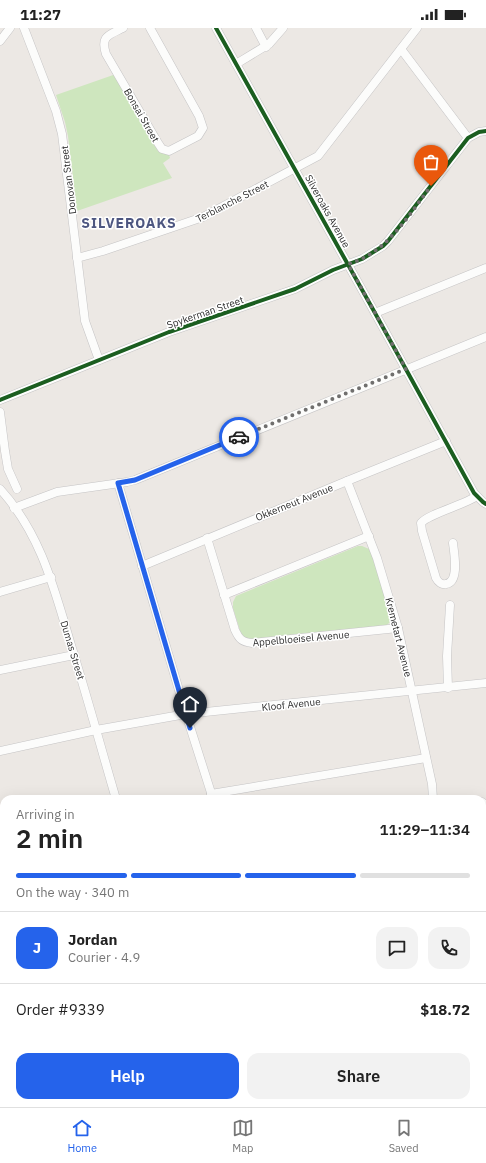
<!DOCTYPE html>
<meta charset="utf-8">
<style>
:root{--surface:#fff;--page:#f2f2f2;--text:#222;--muted:#767676;--line:#e0e0e0;--accent:#2563eb}
body{margin:0;font-family:"IBM Plex Sans",sans-serif;background:var(--page);color:var(--text);height:100vh;display:flex;flex-direction:column;font-size:15px;white-space:nowrap}
*{box-sizing:border-box;margin:0}
p{font-size:13px;color:var(--muted)}
.icon{flex:none;width:22px;height:22px;fill:none;stroke:currentColor;stroke-width:2;stroke-linecap:round;stroke-linejoin:round}
.map{position:relative;flex:1;overflow:hidden}
.drawer{position:absolute;left:0px;top:767px;width:486px;height:312px;display:flex;flex-direction:column;background:var(--surface);border-radius:12px 12px 0 0;box-shadow:0 4px 16px #0002}
.drawer>*{flex:none}
.pin{position:absolute;display:grid;place-items:center;width:34px;height:34px;color:#fff;margin:-41px -17px;border-radius:50% 50% 50% 0;rotate:-45deg;box-shadow:0 0 4px #0007}
.pin .icon{rotate:45deg}
.courier{position:absolute;display:grid;place-items:center;width:40px;height:40px;margin:-20px;border:3px solid #2563eb;border-radius:50%;background:#fff;color:#222;box-shadow:0 1px 5px #0007}
.headline em{font-style:normal;font-weight:600}
.headline div{display:flex;flex-direction:column-reverse}
.headline{display:flex;align-items:center;justify-content:space-between;height:68px;padding:0 16px}
h1{font-size:26px;font-weight:600;line-height:30px}
.bar{display:grid;grid-template-columns:repeat(4,1fr);gap:6px 4px;align-content:center;height:48px;padding:0 16px}
.bar i{height:5px;border-radius:3px;background:var(--line)}
.bar .active{background:var(--accent)}
.bar p{grid-column:span 4}
.line{display:flex;align-items:center;gap:10px;padding:0 16px;border-top:1px solid var(--line)}
.line div{flex:1}
.round{display:grid;place-items:center;flex:none;width:42px;height:42px;border-radius:12px;background:var(--page)}
.cta{display:flex;gap:8px;margin-top:auto;padding:8px 16px}
.cta a{flex:1;height:46px;border-radius:12px;background:var(--accent);color:#fff;font-size:16px;font-weight:600;line-height:46px;text-align:center}
.cta a+a{background:var(--page);color:var(--text)}
.status{display:flex;justify-content:space-between;align-items:center;height:28px;padding:0 20px;background:var(--surface);direction:ltr}
.status svg{height:11px;fill:currentColor}
.menu{display:flex;justify-content:space-around;align-items:center;height:56px;border-top:1px solid var(--line);background:var(--surface);font-size:11px;color:var(--muted)}
.menu a{display:grid;justify-items:center;gap:2px}
.menu .active{color:var(--accent)}
.map>svg:first-child{display:block}
.green{fill:#cee6be}
.pitch{fill:#d9eabb}
.lines{fill:none;stroke-linecap:round;stroke-linejoin:round}
.minor-casing{stroke:#c5c4c5;stroke-width:9}
.minor{stroke:#fcfcfb;stroke-width:8}
.cycleway-casing{stroke:#fff;stroke-width:6}
.cycleway{stroke:#1b5e20;stroke-width:4}
.done{stroke:#706f6e;stroke-width:4;stroke-dasharray:0 7.2}
.route{stroke:#2563eb;stroke-width:5}
.labels{text-anchor:middle;stroke-width:3;stroke-linejoin:round;paint-order:stroke}
.street-label{font-size:10px;fill:#2e2e2e;stroke:#fff}
.district-label{font-size:14px;font-weight:bold;letter-spacing:1px;fill:#4d5680;stroke:#fff}
</style>
<div class="status"><b>11:27</b><svg viewBox="0 0 49 12"><path d="M0 12V9h3v3zM5 12V6h3v6zM10 12V3h3v9zM15 12V0h3v12zM26 1h20v11H26zM47 4h2v5h-2z"/></svg></div>
<div class="map">
<svg width="486" height="1079" viewBox="0 0 486 1079">
<rect width="100%" height="100%" fill="#ece8e4"/>
<g class="green">
<polygon points="116,46 158,123 169,127 170,130 163,135 172,150 77,183 68,108 65,94 56,67"/>
<polygon points="358,518 362,518 369,521 374,533 391,589 391,593 387,597 248,612 241,606 233,580 233,574 236,568"/>
<polygon points="139,1075 158,1075 159,1079 127,1079"/>
</g>
<rect class="pitch" x="259" y="1075" width="158" height="4"/>
<g class="lines">
<g class="minor-casing">
<g id="minor">
<polyline points="24,0 56,83 62,106 85,293 99,332"/>
<path d="M123 0C109 7 100 8 106 26L158 115 162 121 169 123 198 108 203 100 199 88 150 0"/>
<polyline points="216,0 375,285 474,465 483,474 486,476"/>
<polyline points="256,0 266,19"/>
<polyline points="0,13 10,0"/>
<polyline points="401,21 468,110"/>
<polyline points="236,36 269,16 283,0"/>
<polyline points="77,230 103,223 203,189 318,128 417,0"/>
<polyline points="375,285 486,240"/>
<polyline points="0,372 169,304 295,261 333,242 362,231 383,218 388,213 468,110 479,104 486,103"/>
<polyline points="0,384 5,423 8,441 17,461"/>
<polyline points="347,453 377,530 398,600 432,756 433,771"/>
<polyline points="118,455 186,686 213,771"/>
<path d="M0 461C41 506 54 560 71 617 87 668 101 720 116 771"/>
<polyline points="14,480 57,464 127,454 135,452 486,309"/>
<path d="M207 510 235 602C239 611 242 614 252 615L398 600"/>
<path d="M453 515C454 525 460 554 446 556 442 557 438 554 436 550L422 503 421 495C428 486 464 477 477 468"/>
<polyline points="142,538 347,453 446,413"/>
<polyline points="0,564 51,549"/>
<polyline points="224,567 369,508"/>
<polyline points="0,642 74,627"/>
<polyline points="448,660 447,628 450,577"/>
<polyline points="0,723 96,702 186,686 486,655"/>
<polyline points="211,766 426,730"/>
<polyline points="482,774 486,777"/>
<polyline points="0,805 4,804"/>
<polyline points="482,880 486,879"/>
<polyline points="0,886 4,885"/>
<polyline points="482,947 486,945"/>
<polyline points="0,983 4,983"/>
<polyline points="0,1057 4,1057"/>
</g>
</g>
<use href="#minor" class="minor"/>
<g class="cycleway-casing">
<g id="cycleway">
<polyline points="216,0 375,285 474,465 483,474 486,476"/>
<polyline points="0,372 169,304 295,261 333,242 362,231 383,218 388,213 468,110 479,104 486,103"/>
</g>
</g>
<use href="#cycleway" class="cycleway"/>
</g>
<g class="lines">
<path class="done" d="M239 409 406 341 348 236C387 225 408 188 431 158"/>
<polyline class="route" points="190,700 118,455 135,452 239,409"/>
</g>
<g class="labels">
<g class="street-label">
<text transform="translate(142 87) rotate(60)" y="4">Bonsai Street</text>
<text transform="translate(68 152) rotate(-97)" y="4">Donovan Street</text>
<text transform="translate(232 173) rotate(-27)" y="4">Terblanche Street</text>
<text transform="translate(328 183) rotate(61)" y="4">Silveroaks Avenue</text>
<text transform="translate(205 284) rotate(-19)" y="4">Spykerman Street</text>
<text transform="translate(294 474) rotate(-22)" y="4">Okkerneut Avenue</text>
<text transform="translate(399 609) rotate(76)" y="4">Kremetart Avenue</text>
<text transform="translate(301 610) rotate(-5)" y="4">Appelbloeisel Avenue</text>
<text transform="translate(73 622) rotate(73)" y="4">Dumas Street</text>
<text transform="translate(291 676) rotate(-6)" y="4">Kloof Avenue</text>
</g>
<g class="district-label">
<text x="129" y="200">SILVEROAKS</text>
</g>
</g>
</svg>
<div class="pin" style="left:431px;top:158px;background:#ea580c"><svg class="icon" aria-label="bag" viewBox="0 0 24 24"><path d="M5 8h14l-1 12H6zM9 8a3 3 0 0 1 6 0"/></svg></div>
<div class="pin" style="left:190px;top:700px;background:#1f2937"><svg class="icon" aria-label="home" viewBox="0 0 24 24"><path d="M3 11l9-7 9 7M6 9v11h12V9"/></svg></div>
<div class="courier" style="left:239px;top:409px"><svg class="icon" aria-label="car" viewBox="0 0 24 24"><path d="M5 17H2v-5l4-1 3-4h7l3 4 3 1v5h-3M9 17h6M6 11h13"/><circle cx="7" cy="17" r="2"/><circle cx="17" cy="17" r="2"/></svg></div>
<section class="drawer">
<div class="headline"><div><h1>2 min</h1><p>Arriving in</p></div><em>11:29–11:34</em></div>
<div class="bar"><i class="active"></i><i class="active"></i><i class="active"></i><i></i><p>On the way · 340 m</p></div>
<div class="line" style="height:72px"><b class="round" style="background:var(--accent);color:#fff">J</b><div><b>Jordan</b><p>Courier · 4.9</p></div><a class="round"><svg class="icon" aria-label="chat" viewBox="0 0 24 24"><path d="M4 5h16v11H9l-5 4z"/></svg></a><a class="round"><svg class="icon" aria-label="phone" viewBox="0 0 24 24"><path d="M5 4h4l2 5-3 2q2 4 5 5l2-3 5 2v4C11 20 4 13 5 4z"/></svg></a></div>
<div class="line" style="height:52px"><div>Order #9339</div><b>$18.72</b></div>
<div class="cta"><a>Help</a><a>Share</a></div>
</section>
</div>
<nav class="menu">
<a class="active"><svg class="icon" aria-label="home" viewBox="0 0 24 24"><path d="M3 11l9-7 9 7M6 9v11h12V9"/></svg>Home</a>
<a><svg class="icon" aria-label="map" viewBox="0 0 24 24"><path d="M3 6l6-2 6 2 6-2v14l-6 2-6-2-6 2zM9 4v14M15 6v14"/></svg>Map</a>
<a><svg class="icon" aria-label="saved" viewBox="0 0 24 24"><path d="M7 4h10v16l-5-4-5 4z"/></svg>Saved</a>
</nav>
